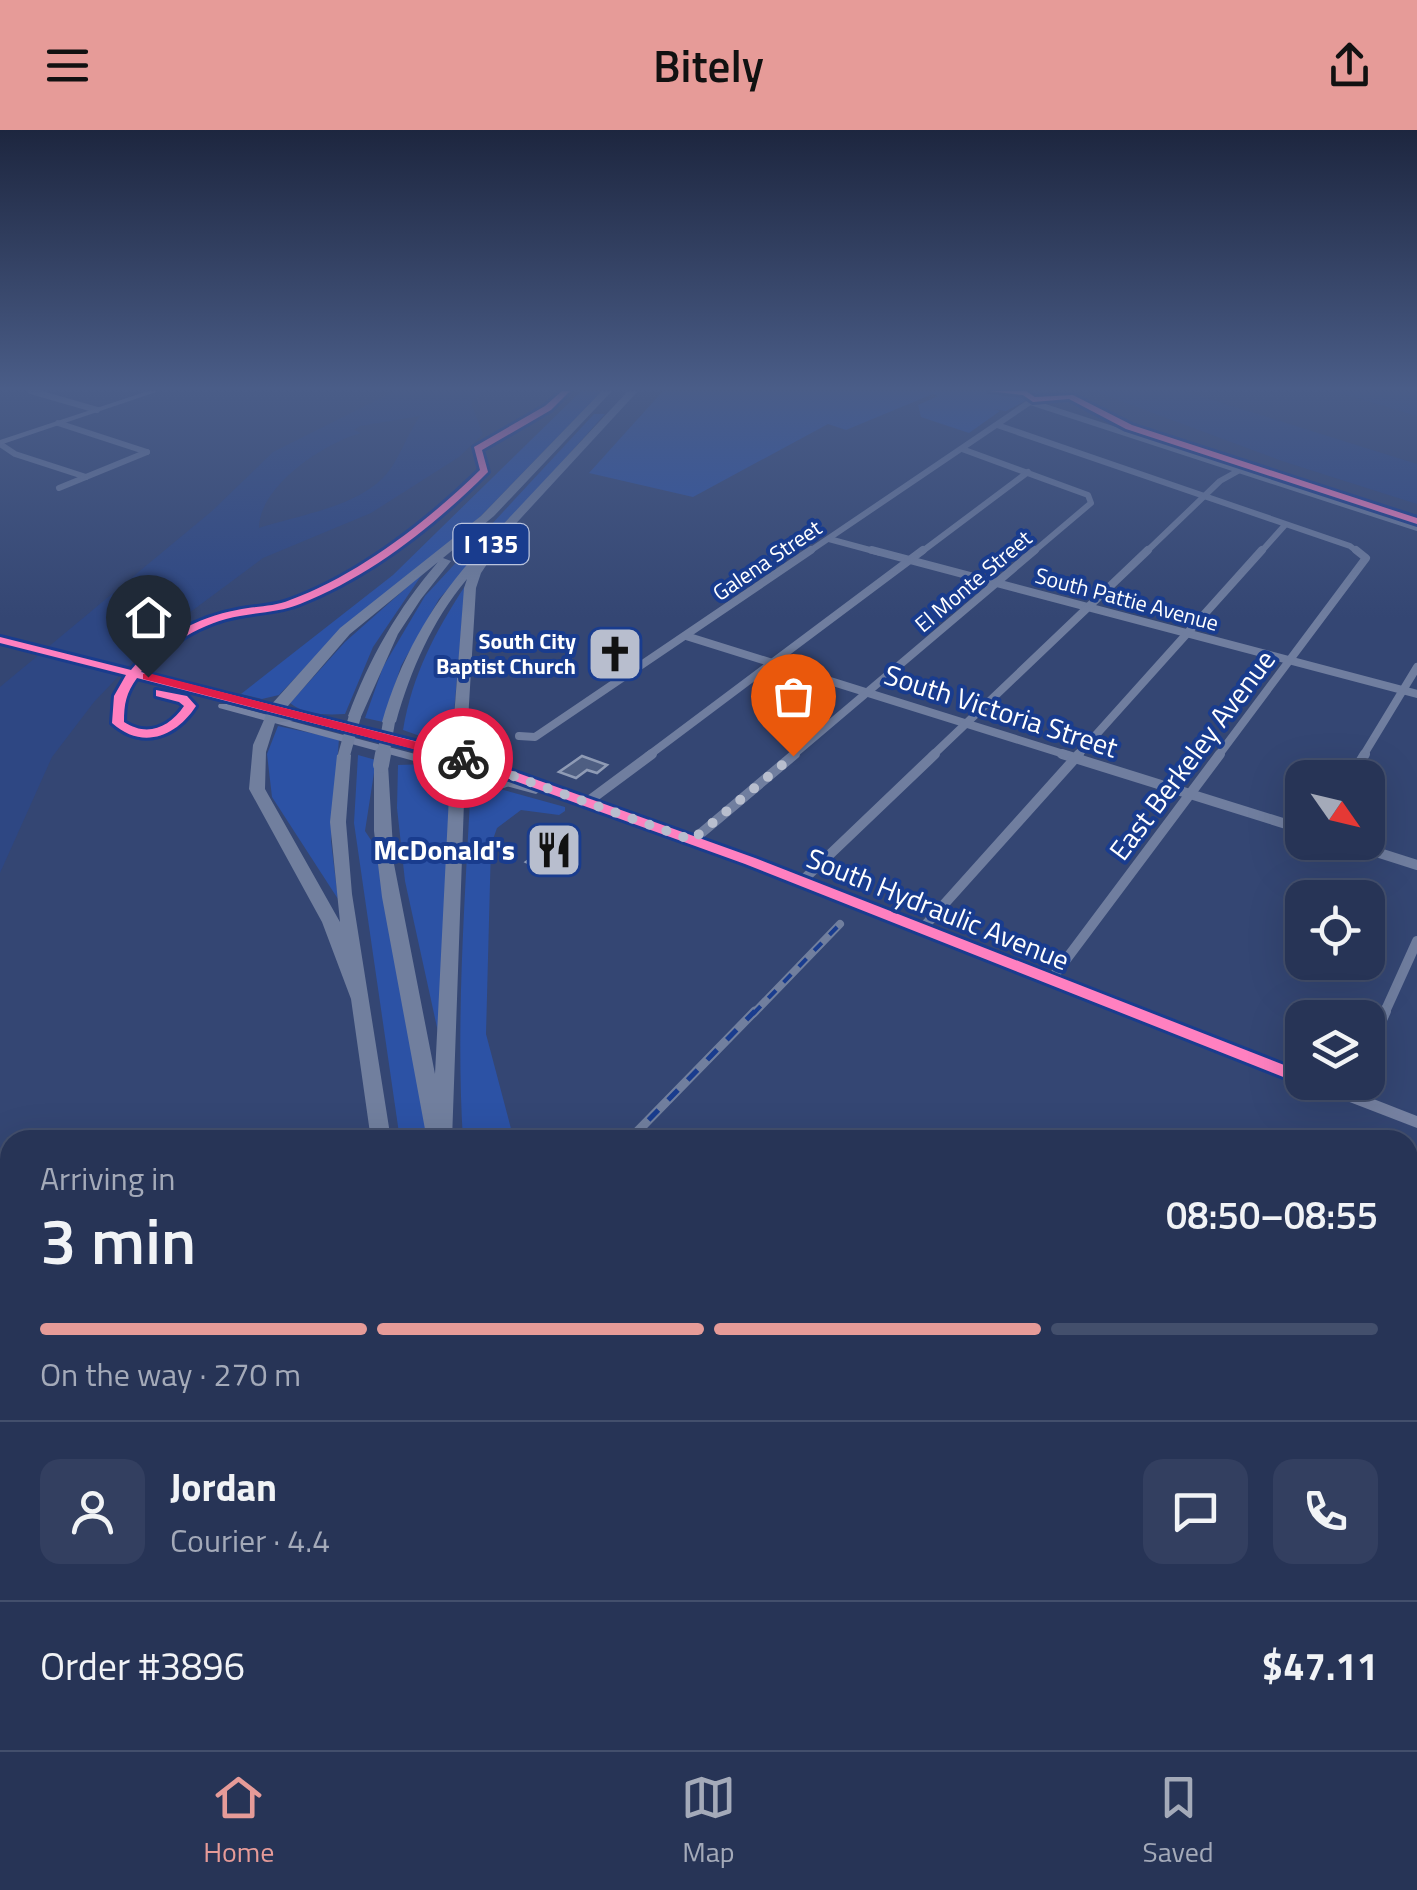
<!DOCTYPE html>
<meta charset="utf-8">
<style>
:root{--surface:#273456;--page:#333f60;--text:#f1f3f6;--muted:#a4aab9;--line:#434f6c;--accent:#e69b98}
body{margin:0;font-family:"Titillium Web",sans-serif;background:var(--page);color:var(--text);height:100vh;display:flex;flex-direction:column;font-size:38px;white-space:nowrap}
*{box-sizing:border-box;margin:0}
p{font-size:32px;color:var(--muted)}
.icon{flex:none;width:55px;height:55px;fill:none;stroke:currentColor;stroke-width:2;stroke-linecap:round;stroke-linejoin:round}
.map{position:relative;flex:1;overflow:hidden}
.panel{position:absolute;left:0px;top:1000px;width:1418px;height:620px;display:flex;flex-direction:column;background:var(--surface);border-radius:30px 30px 0 0;box-shadow:0 10px 40px #0002,0 0 0 2px var(--line)}
.panel>*{flex:none}
.needle{width:65px;rotate:124deg}
.buttons{position:absolute;left:1285px;top:630px;display:grid;gap:20px}
.buttons a{display:grid;place-items:center;width:100px;height:100px;border-radius:20px;background:var(--surface);box-shadow:0 10px 40px #0002,0 0 0 2px var(--line);font-size:50px}
.pin{position:absolute;display:grid;place-items:center;width:85px;height:85px;color:#fff;margin:-102px -42px;border-radius:50% 50% 50% 0;rotate:-45deg;box-shadow:0 0 10px #0007}
.pin .icon{rotate:45deg}
.courier{position:absolute;display:grid;place-items:center;width:100px;height:100px;margin:-50px;border:8px solid #e11d48;border-radius:50%;background:#fff;color:#222;box-shadow:0 2px 12px #0007}
.summary em{font-style:normal;font-weight:600}
.summary div{display:flex;flex-direction:column-reverse}
.summary{display:flex;align-items:center;justify-content:space-between;height:170px;padding:0 40px}
h1{font-size:65px;font-weight:600;line-height:75px}
.bar{display:grid;grid-template-columns:repeat(4,1fr);gap:15px 10px;align-content:center;height:120px;padding:0 40px}
.bar i{height:12px;border-radius:8px;background:var(--line)}
.bar .on{background:var(--accent)}
.bar p{grid-column:span 4}
.line{display:flex;align-items:center;gap:25px;padding:0 40px;border-top:2px solid var(--line)}
.line div{flex:1}
.round{display:grid;place-items:center;flex:none;width:105px;height:105px;border-radius:20px;background:var(--page)}
header{display:flex;justify-content:space-between;align-items:center;height:130px;padding:0 40px;background:var(--accent);color:#111;font-size:45px;font-weight:600}
.tabs{display:flex;justify-content:space-around;align-items:center;height:140px;border-top:2px solid var(--line);background:var(--surface);font-size:28px;color:var(--muted)}
.tabs a{display:grid;justify-items:center;gap:5px}
.tabs .on{color:var(--accent)}
.map>svg:first-child{display:block}
.green{fill:#2c52a5}
.water{fill:#2e4783;fill-rule:evenodd}
.building{fill:#4e5e82;stroke:#8f9bb5;stroke-width:2.5}
.lines{fill:none;stroke-linecap:round;stroke-linejoin:round}
.street-far3{stroke:#707e9f;stroke-width:6}
.street-far2{stroke:#707e9f;stroke-width:8}
.street-far1{stroke:#707e9f;stroke-width:10}
.street{stroke:#707e9f;stroke-width:12}
.secondary{fill:#7783a3;fill-rule:evenodd}
.highway{fill:#717f9e;fill-rule:evenodd}
.rail-far2-casing{stroke:#717f9e;stroke-width:8}
.rail-far1-casing{stroke:#717f9e;stroke-width:9}
.rail-casing{stroke:#717f9e;stroke-width:10}
.rail-far2{stroke:#193c8e;stroke-width:4;stroke-dasharray:11;stroke-linecap:butt}
.rail-far1{stroke:#193c8e;stroke-width:5;stroke-dasharray:14;stroke-linecap:butt}
.rail{stroke:#193c8e;stroke-width:6;stroke-dasharray:18;stroke-linecap:butt}
.highway-bridge-far1{stroke:#717f9e;stroke-width:12}
.highway-bridge{stroke:#717f9e;stroke-width:16}
.cycleway-casing{stroke:#193c8e;stroke-width:6}
.cycleway{fill:#ff80c0;fill-rule:evenodd}
.route{fill:#e11d48}
.done{stroke:#b8bece;stroke-width:10;stroke-dasharray:0 18}
.labels{text-anchor:middle;stroke-width:8;stroke-linejoin:round;paint-order:stroke}
.far-street-label{font-size:22px;fill:#fff;stroke:#193c8e}
.far-poi-label{font-size:22px;font-weight:bold;fill:#fff;stroke:#193c8e;text-anchor:end}
.shield{fill:#193c8e;stroke:#bac4dd;stroke-width:2.5}
.shield-label{font-size:25px;font-weight:bold;fill:#fff}
.street-label{font-size:28px;fill:#fff;stroke:#193c8e}
.poi-label{font-size:28px;font-weight:bold;fill:#fff;stroke:#193c8e;text-anchor:end}
</style>
<header><svg class="icon" aria-label="menu" viewBox="0 0 24 24"><path d="M4 6h16M4 12h16M4 18h16"/></svg>Bitely<svg class="icon" aria-label="share" viewBox="0 0 24 24"><path d="M12 15V3M7 8l5-5 5 5M5 13v7h14v-7"/></svg></header>
<div class="map">
<svg width="1417" height="1620" viewBox="0 0 1417 1620">
<rect width="100%" height="100%" fill="#344673"/>
<g class="green">
<polygon points="581,261 602,261 476,391 334,507 279,565 262,569 241,564 393,445"/>
<polygon points="663,261 1044,261 1006,281 994,279 1000,281 969,303 921,287 918,275 938,266 933,264 846,300 828,294 693,367 589,343"/>
<polygon points="594,284 605,284 439,469 401,536 383,592 365,588 383,537 425,466"/>
<path d="M423 443 373 517 345 584C326 585 305 585 290 573L345 512Z"/>
<path d="M465 456 451 617 403 600C412 545 435 502 465 456Z"/>
<polygon points="278,596 339,609 331,711 338,769 272,667 267,624"/>
<polygon points="358,625 376,630 365,701 377,719 428,1010 400,1010 354,693"/>
<polygon points="428,634 452,640 438,902 405,751 397,678 398,635"/>
<path d="M493 657 565 677V681L559 685 521 680 497 698 491 715 486 904 514 1010H463C456 897 464 783 470 670V665Z"/>
</g>
<g class="water">
<path d="M395 261H483L471 273 483 304 459 327 371 383 263 428 154 509 94 572 52 627 0 743V557L212 381 273 322ZM420 286C409 302 403 319 393 335 368 376 301 384 259 398 259 356 324 313 361 303L354 300 360 296Z"/>
<polygon points="1094,261 1184,261 1417,334 1417,374 1282,331"/>
<polygon points="1334,261 1417,261 1417,286"/>
</g>
<g class="building">
<polygon points="582,626 607,635 597,643 587,640 576,648 559,642"/>
<polygon points="564,704 578,709 543,740 526,732"/>
<polygon points="1408,1360 1417,1365 1417,1620 1260,1620 1263,1610 1408,1610"/>
</g>
<g class="lines">
<g class="street-far3">
<polyline points="31,261 97,280"/>
<polyline points="58,293 147,322"/>
<polyline points="997,295 1350,416 1359,423"/>
<polyline points="0,314 15,324 86,347"/>
<polyline points="962,319 1088,365 1091,373 1032,423"/>
<polyline points="59,358 147,322"/>
<polyline points="829,409 881,423"/>
<polyline points="807,423 1030,272 1417,398"/>
<polyline points="920,423 1028,342"/>
<polyline points="1145,423 1220,351 1238,341"/>
<polyline points="1260,423 1285,395"/>
</g>
<g class="street-far2">
<polyline points="872,420 1417,564"/>
<polyline points="686,506 1070,626"/>
<polyline points="519,606 535,607 811,420"/>
<polyline points="648,626 923,420"/>
<polyline points="792,626 1035,420"/>
<polyline points="932,626 1148,420"/>
<polyline points="1077,626 1262,420"/>
<polyline points="1218,626 1366,428 1356,420"/>
<polyline points="1363,626 1417,537"/>
</g>
<g class="street-far1">
<polyline points="1062,624 1302,699"/>
<polyline points="1350,648 1365,624"/>
<polyline points="586,673 652,624"/>
<polyline points="693,710 795,624"/>
<polyline points="1345,712 1417,735"/>
<polyline points="801,752 935,624"/>
<polyline points="921,800 1079,624"/>
<polyline points="1050,851 1220,624"/>
<polyline points="1384,884 1417,811"/>
</g>
<polyline class="street" points="1368,918 1385,881"/>
<g class="secondary">
<polygon points="148,261 159,261 0,315 0,310"/>
<polygon points="0,507 462,624 755,728 1302,942 1302,952 1305,952 1297,952 745,734 542,660 536,664 532,663 219,578 218,576 219,574 227,574 517,651 454,628 0,513"/>
<polygon points="1306,952 1330,952 1417,986 1417,998 1308,956"/>
</g>
<g class="highway">
<path d="M602 261H612L494 386 443 428 451 431 421 469 398 504 360 589 355 590 348 586C369 529 398 478 438 432L350 504 281 584 305 583V589L275 593 266 622 265 659 340 792 330 692 337 625 344 621 351 625 346 692 352 764 391 1010H371L351 869 322 792 249 659 253 615 270 576 340 498 481 386Z"/>
<path d="M628 261H638L510 400 481 443 476 458 464 657C476 649 503 645 515 653 498 664 486 655 464 672L452 1010H427L382 767 374 701V635L381 631 388 635 394 734 435 944 451 626 464 458 467 449C432 491 411 539 396 592L389 596 382 592C400 530 429 478 471 430L478 429 495 403Z"/>
<polygon points="456,1610 486,1610 487,1620 457,1620"/>
<polygon points="535,1610 565,1610 567,1620 537,1620"/>
</g>
<g class="rail-far2-casing">
<polyline id="rail-far2" points="753,884 840,794"/>
</g>
<g class="rail-far1-casing">
<polyline id="rail-far1" points="629,1010 755,881"/>
</g>
<g class="rail-casing">
<polyline id="rail" points="674,1610 677,1620"/>
</g>
<use href="#rail-far2" class="rail-far2"/>
<use href="#rail-far1" class="rail-far1"/>
<use href="#rail" class="rail"/>
<g class="highway-bridge-far1">
<polyline points="344,625 355,586"/>
<polyline points="383,626 389,592"/>
</g>
<polyline class="highway-bridge" points="381,635 383,624"/>
<g class="cycleway-casing">
<g id="cycleway">
<path d="M562 261H570L551 280 482 320 488 342C435 395 371 446 300 474 281 482 260 482 240 486 203 492 166 515 141 542L462 623 755 728 1302 942V952H1307H1296L745 734 454 629 137 548C126 563 124 574 124 592 147 607 169 598 184 576L179 572 156 566V560L187 566 196 576C176 607 142 620 112 593L114 566 126 545 0 513V507L131 540C157 509 198 487 237 480 255 476 273 477 290 470 359 445 429 390 480 340L474 317 545 276Z"/>
<polygon points="989,261 1026,261 1035,267 1073,265 1132,295 1417,388 1417,394 1126,299 1069,269 1033,272 1023,265"/>
</g>
</g>
<use href="#cycleway" class="cycleway"/>
</g>
<linearGradient id="sky" x2="0" y2="1"><stop stop-color="#1d263f"/><stop offset="0.53" stop-color="#4a5d88"/><stop offset="1" stop-color="#4a5d88" stop-opacity="0"/></linearGradient>
<rect width="1417" height="488" fill="url(#sky)"/>
<polygon class="route" points="148,543 468,625 470,628 463,632 143,549 143,544"/>
<g class="lines">
<polyline class="done" points="463,628 692,710 793,626"/>
</g>
<defs>
<g id="church-square" transform="scale(2.875)"><rect x="-9" y="-9" width="18" height="18" rx="4" fill="#b8bece" stroke="#193c8e"/><path d="M-1.2-6h2.4v3.5h3.3v2.4h-3.3V6h-2.4V-.1h-3.3v-2.4h3.3Z" fill="#111"/></g>
<g id="restaurant-square" transform="scale(2.875)"><rect x="-9" y="-9" width="18" height="18" rx="4" fill="#b8bece" stroke="#193c8e"/><path d="M-5-6h1v4h1v-4h1v4h1v-4h1v5L-1.5 .5V6h-2V.5L-5-1ZM5-6V6H3V1.5H1.5Q1.5-4 5-6Z" fill="#111"/></g>
</defs>
<g fill-rule="evenodd">
<use href="#church-square" x="615" y="524"/>
<use href="#restaurant-square" x="554" y="720"/>
</g>
<g class="labels">
<g class="far-street-label">
<text transform="translate(767 430) rotate(-34)" y="8">Galena Street</text>
<text transform="translate(973 451) rotate(-40)" y="8">El Monte Street</text>
<text transform="translate(1127 469) rotate(15)" y="8">South Pattie Avenue</text>
</g>
<g class="far-poi-label">
<text x="576" y="519">South City<tspan x="576" dy="25">Baptist Church</tspan></text>
</g>
<rect class="shield" x="453.5" y="394" width="75" height="40" rx="8"/>
<g class="shield-label">
<text x="491" y="423">I 135</text>
</g>
<g class="street-label">
<text transform="translate(1001 581) rotate(18)" y="10">South Victoria Street</text>
<text transform="translate(1192 625) rotate(-53)" y="10">East Berkeley Avenue</text>
<text transform="translate(938 779) rotate(22)" y="10">South Hydraulic Avenue</text>
</g>
<g class="poi-label">
<text x="515" y="730">McDonald's</text>
</g>
</g>
</svg>
<div class="buttons">
<a><svg class="needle" viewBox="-14 -14 28 28"><path d="M0-13l5 13h-10z" fill="#e53935"/><path d="M0 13l5-13h-10z" fill="#a4aab9"/></svg></a>
<a><svg class="icon" aria-label="locate" viewBox="0 0 24 24"><circle cx="12" cy="12" r="6"/><path d="M12 2v4M12 18v4M2 12h4M18 12h4"/></svg></a>
<a><svg class="icon" aria-label="layers" viewBox="0 0 24 24"><path d="M12 4l9 5-9 5-9-5zM3 14l9 5 9-5"/></svg></a>
</div>
<div class="pin" style="left:793px;top:626px;background:#ea580c"><svg class="icon" aria-label="bag" viewBox="0 0 24 24"><path d="M5 8h14l-1 12H6zM9 8a3 3 0 0 1 6 0"/></svg></div>
<div class="pin" style="left:148px;top:547px;background:#1f2937"><svg class="icon" aria-label="home" viewBox="0 0 24 24"><path d="M3 11l9-7 9 7M6 9v11h12V9"/></svg></div>
<div class="courier" style="left:463px;top:628px"><svg class="icon" aria-label="bike" viewBox="0 0 24 24"><circle cx="6" cy="16" r="4"/><circle cx="18" cy="16" r="4"/><path d="M6 16l4-8h5l3 8M10 8l3 8H6M13 5h3"/></svg></div>
<section class="panel">
<div class="summary"><div><h1>3 min</h1><p>Arriving in</p></div><em>08:50–08:55</em></div>
<div class="bar"><i class="on"></i><i class="on"></i><i class="on"></i><i></i><p>On the way · 270 m</p></div>
<div class="line" style="height:180px"><a class="round"><svg class="icon" aria-label="person" viewBox="0 0 24 24"><circle cx="12" cy="8" r="4"/><path d="M4 21q1-7 8-7t8 7"/></svg></a><div><b>Jordan</b><p>Courier · 4.4</p></div><a class="round"><svg class="icon" aria-label="chat" viewBox="0 0 24 24"><path d="M4 5h16v11H9l-5 4z"/></svg></a><a class="round"><svg class="icon" aria-label="phone" viewBox="0 0 24 24"><path d="M5 4h4l2 5-3 2q2 4 5 5l2-3 5 2v4C11 20 4 13 5 4z"/></svg></a></div>
<div class="line" style="height:130px"><div>Order #3896</div><b>$47.11</b></div>
</section>
</div>
<nav class="tabs">
<a class="on"><svg class="icon" aria-label="home" viewBox="0 0 24 24"><path d="M3 11l9-7 9 7M6 9v11h12V9"/></svg>Home</a>
<a><svg class="icon" aria-label="map" viewBox="0 0 24 24"><path d="M3 6l6-2 6 2 6-2v14l-6 2-6-2-6 2zM9 4v14M15 6v14"/></svg>Map</a>
<a><svg class="icon" aria-label="saved" viewBox="0 0 24 24"><path d="M7 4h10v16l-5-4-5 4z"/></svg>Saved</a>
</nav>
